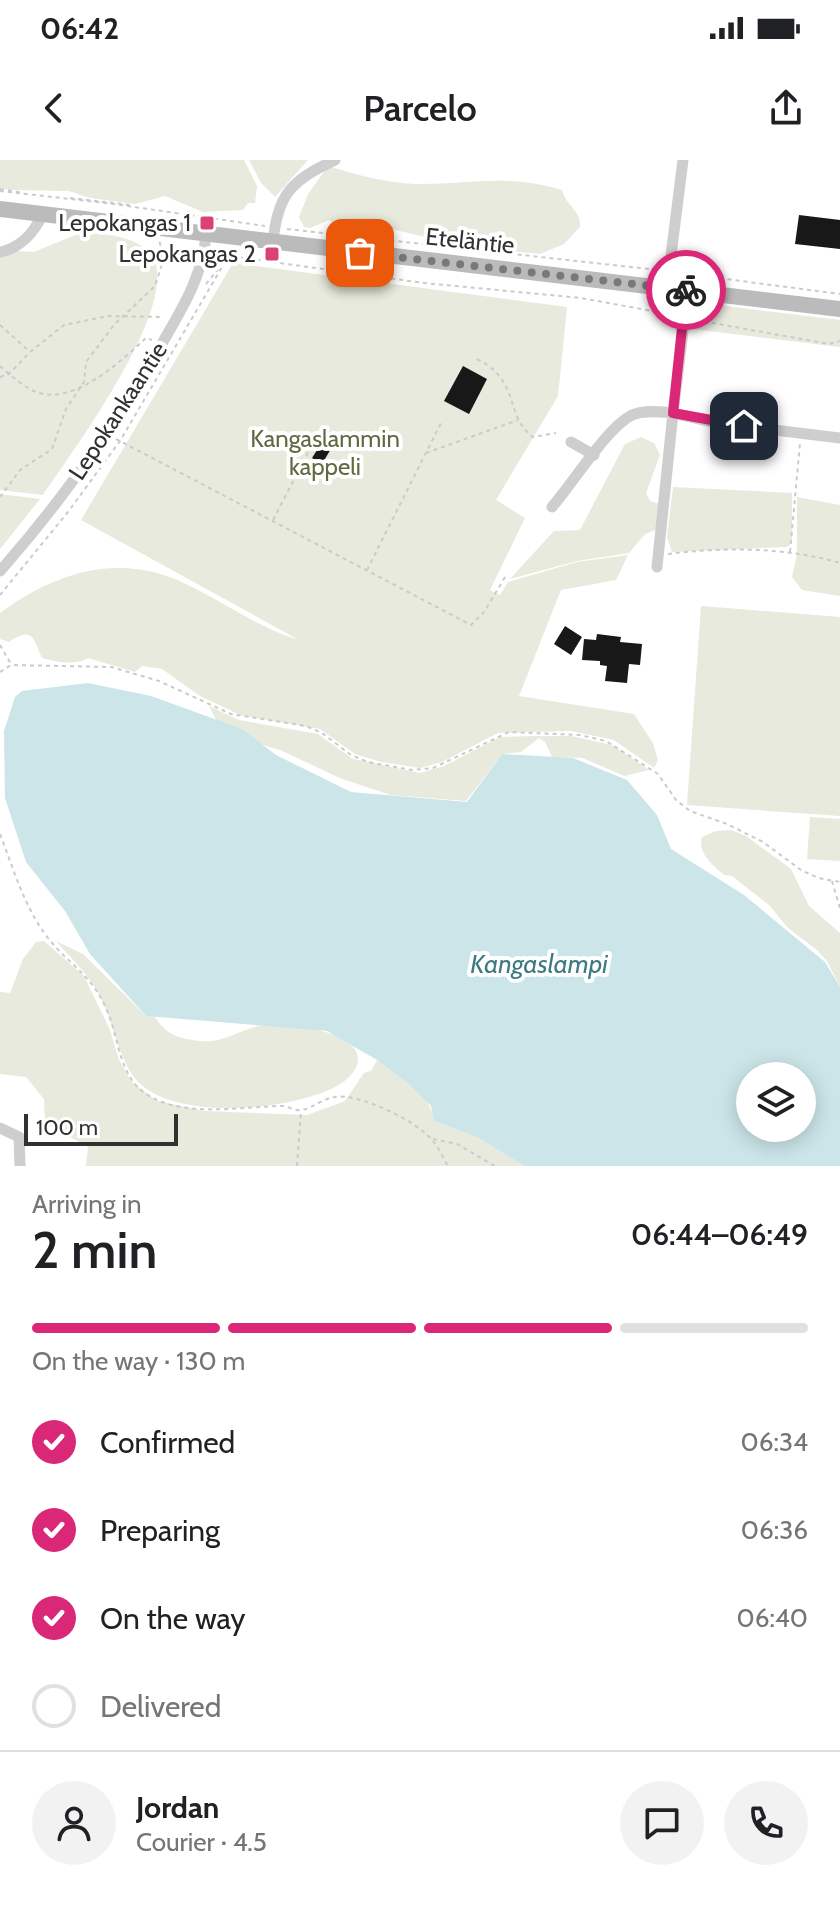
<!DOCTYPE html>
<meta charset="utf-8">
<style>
:root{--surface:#fff;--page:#f2f2f2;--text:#202124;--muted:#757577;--line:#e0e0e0;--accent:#db2777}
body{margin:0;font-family:Cabin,sans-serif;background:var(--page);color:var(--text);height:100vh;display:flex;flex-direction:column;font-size:30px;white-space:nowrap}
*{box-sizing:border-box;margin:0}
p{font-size:26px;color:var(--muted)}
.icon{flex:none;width:44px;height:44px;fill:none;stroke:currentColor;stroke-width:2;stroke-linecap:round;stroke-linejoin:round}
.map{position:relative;height:1006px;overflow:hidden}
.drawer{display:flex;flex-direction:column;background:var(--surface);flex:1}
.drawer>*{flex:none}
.tools{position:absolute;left:736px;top:902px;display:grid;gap:16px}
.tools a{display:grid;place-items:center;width:80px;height:80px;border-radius:50%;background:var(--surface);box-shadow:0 4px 20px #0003;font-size:40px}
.scale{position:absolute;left:24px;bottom:20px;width:154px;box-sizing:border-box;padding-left:8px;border:4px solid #313131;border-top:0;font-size:22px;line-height:28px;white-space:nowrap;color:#313131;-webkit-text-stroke:6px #fff;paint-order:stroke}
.pin{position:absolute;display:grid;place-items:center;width:68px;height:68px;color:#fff;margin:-34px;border-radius:16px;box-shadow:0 4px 12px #0006}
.courier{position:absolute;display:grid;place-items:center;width:80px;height:80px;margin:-40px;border:6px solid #db2777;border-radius:50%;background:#fff;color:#222;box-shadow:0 2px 10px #0007}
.overview em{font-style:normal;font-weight:600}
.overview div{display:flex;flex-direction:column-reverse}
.overview{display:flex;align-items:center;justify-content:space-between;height:136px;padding:0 32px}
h1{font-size:52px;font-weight:600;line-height:60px}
.bar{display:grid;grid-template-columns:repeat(4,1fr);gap:12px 8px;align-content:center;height:96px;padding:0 32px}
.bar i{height:10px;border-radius:6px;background:var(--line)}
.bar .selected{background:var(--accent)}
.bar p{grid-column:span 4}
.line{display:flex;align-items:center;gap:20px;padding:0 32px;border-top:2px solid var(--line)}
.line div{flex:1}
.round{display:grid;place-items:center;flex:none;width:84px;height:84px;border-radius:42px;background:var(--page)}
ol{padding:0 32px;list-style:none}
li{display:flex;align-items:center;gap:24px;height:88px}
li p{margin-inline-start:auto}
li .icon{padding:8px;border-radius:50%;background:var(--accent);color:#fff;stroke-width:4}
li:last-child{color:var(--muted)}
li i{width:44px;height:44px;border:4px solid var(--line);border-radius:50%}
.status{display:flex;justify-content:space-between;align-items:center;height:56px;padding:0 40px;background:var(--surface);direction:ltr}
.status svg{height:22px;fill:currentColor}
header{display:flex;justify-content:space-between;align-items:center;height:104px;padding:0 32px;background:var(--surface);font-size:36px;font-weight:600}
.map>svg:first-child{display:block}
.green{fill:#e7eadd}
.water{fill:#cbe5e9;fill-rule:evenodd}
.building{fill:#181818}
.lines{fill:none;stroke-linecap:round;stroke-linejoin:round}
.path{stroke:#cbcbcb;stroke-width:2;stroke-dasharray:4 4;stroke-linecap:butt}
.street{stroke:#cecece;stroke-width:11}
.secondary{stroke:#bbb;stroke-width:16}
.done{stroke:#797979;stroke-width:8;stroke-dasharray:0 14.4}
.route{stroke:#db2777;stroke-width:10}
.poi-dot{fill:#da4175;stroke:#fff;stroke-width:3}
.labels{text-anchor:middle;stroke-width:8;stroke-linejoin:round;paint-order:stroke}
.poi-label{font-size:24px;fill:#313131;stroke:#fff;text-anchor:end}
.street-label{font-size:24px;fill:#313131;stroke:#fff}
.park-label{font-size:24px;fill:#5f6a41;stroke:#fff}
.water-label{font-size:26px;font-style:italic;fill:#3e7a82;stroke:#fff}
</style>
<div class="status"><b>06:42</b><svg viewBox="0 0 49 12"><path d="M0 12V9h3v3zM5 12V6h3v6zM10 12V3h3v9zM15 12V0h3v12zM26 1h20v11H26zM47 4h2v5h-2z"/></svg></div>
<header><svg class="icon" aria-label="back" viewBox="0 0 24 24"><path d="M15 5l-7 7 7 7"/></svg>Parcelo<svg class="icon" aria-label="share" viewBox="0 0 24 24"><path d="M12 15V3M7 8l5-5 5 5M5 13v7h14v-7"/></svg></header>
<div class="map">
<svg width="840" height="1006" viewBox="0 0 840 1006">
<rect width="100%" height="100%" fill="#fff"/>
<g class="green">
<polygon points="0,0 244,0 257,26 255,43 248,43 243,50 203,52 165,36 135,44 90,38 69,31 10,30 0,28"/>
<polygon points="249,0 308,0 275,37 261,23"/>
<path d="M331 7C359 15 386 23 415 24 469 25 508 13 562 30 565 45 582 51 580 67L564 84 540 94 461 86 392 69H377L367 75 352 73 329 60 310 68 304 67 299 57 308 34 326 9Z"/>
<path d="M80 73C102 72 147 77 155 102 174 154 73 291 43 335L0 330V97L16 91 34 92Z"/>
<path d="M233 103 567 147 558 236 496 340 525 358 490 430 500 435 508 422 577 402 628 395 616 420 561 430 519 536 634 554 653 583 658 600 654 608 614 580 571 571 498 573 442 602 420 608 381 602 355 594 320 569 240 555 200 536 162 509 142 506 135 512 88 498C75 506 57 502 42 498 33 478 33 466 9 482L0 479V453C60 409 126 391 194 428 228 445 262 469 299 480L81 360Z"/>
<polygon points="702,143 840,160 840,187 692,169 696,150"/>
<polygon points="641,277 654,283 660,295 646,333 650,341 660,344 658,369 645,374 629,393 577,401 510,419 554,371 580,370 625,284"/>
<polygon points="673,327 792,333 792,383 787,387 672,392 667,377"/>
<polygon points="0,334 40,339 0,389"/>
<polygon points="797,337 840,345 840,436 802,430 792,417 797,394"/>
<polygon points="701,446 840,457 840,656 687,645"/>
<polygon points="209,546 239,560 318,574 353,599 420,613 444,606 500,577 533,576 571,576 612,585 649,610 624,616 583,598 552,597 545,582 539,578 521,592 502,594 466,641 391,635 342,619 280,590 223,573"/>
<polygon points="810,657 840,659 840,701 807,699"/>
<path d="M731 670 746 676 791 709 809 746 840 773V827L827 801 817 790 788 768 769 745 732 716 724 715C713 705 697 693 702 677L716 671Z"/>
<path d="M44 781 84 816 110 870 119 900 132 922 157 941 205 951 307 955 345 941 364 913 371 911 377 900C397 915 432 934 434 961L479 978 524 1006H86L88 987 45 963 44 939 26 917 0 914V832L10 833 23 799 36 782Z"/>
<path d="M56 781 83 794 146 856 155 857C165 875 181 879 200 881 221 884 239 870 259 866 280 862 361 869 358 901 356 913 345 922 335 927 289 951 167 963 133 916 118 894 114 866 103 843 92 817 73 801 56 781Z"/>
</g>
<path class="water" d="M88 523 151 536 242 569 276 595 351 632 467 642 502 594 573 598 627 620 657 655 671 689 744 735 825 802 840 827V1006H524L479 978 434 961 431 946 408 923 377 900 327 871 146 856 90 794 65 751 26 702 5 638 4 571 15 537 22 531ZM750 916H802V968H750Z"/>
<g class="building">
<polygon points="799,55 840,60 840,89 795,84"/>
<polygon points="463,206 487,219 469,254 444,241"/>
<polygon points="329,271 338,277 322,304 312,298"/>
<polygon points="565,466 582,477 571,495 554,484"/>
<polygon points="597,474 621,477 620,482 642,484 640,505 629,504 627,523 605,521 607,506 600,505 600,501 582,500 584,479 596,480"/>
</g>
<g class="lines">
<g class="path">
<polyline points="0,29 24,33"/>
<polyline points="0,31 114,44 265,66"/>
<polyline points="70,38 131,45"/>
<polyline points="287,69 658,110"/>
<polyline points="680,113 840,134"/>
<polyline points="206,124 229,96 424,123 581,138 674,155"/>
<polyline points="696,160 829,184 840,181"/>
<polyline points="0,165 29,191"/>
<path d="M477 199C522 222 503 254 533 277L556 273"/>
<path d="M0 206C10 215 24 227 36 232 74 246 121 201 146 178L152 180"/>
<polyline points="0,217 9,214 30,192 64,165 108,156 163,157"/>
<polyline points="116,279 471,465 484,452 507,414"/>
<polyline points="426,293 518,260"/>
<polyline points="0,337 20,310 52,289 66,249 84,222 86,202 114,165 155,126 164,98 159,80"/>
<polyline points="273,360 313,283"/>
<polyline points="790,392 800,283"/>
<path d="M668 394C723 387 786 387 840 403"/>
<polyline points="367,410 442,261"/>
<polyline points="0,435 68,352 120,281 225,102"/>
<polyline points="0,485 11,504"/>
<polyline points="0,512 11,505 111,507 159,521 231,554 306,566 322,573 351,595 368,602 412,610 433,608 509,572 580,575 606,581 658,614 676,640 690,651 727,664 763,682 801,710 818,718 840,722"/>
<path d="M0 674C14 710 24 747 48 778 70 806 93 815 108 853 119 879 119 916 146 934 185 959 241 946 283 946 289 947 296 951 301 950 312 949 323 938 335 937 359 933 417 961 432 980 439 987 443 998 448 1006"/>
<polyline points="832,721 840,748"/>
<polyline points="433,979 457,984 495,1006"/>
<polyline points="297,1006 301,951"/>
</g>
<g class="street">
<path d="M273 83C277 34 292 20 335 0"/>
<path d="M0 92C20 88 34 73 42 55"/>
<polyline points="667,127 683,0"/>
<polyline points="688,130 673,253 716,263 840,278"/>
<polyline points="571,282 594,295"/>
<path d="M552 347C572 325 610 262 635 254 647 250 661 252 673 253L657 407"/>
<path d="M0 411C61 342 114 268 160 187 181 150 202 119 206 75"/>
<polyline points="0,968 19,977 20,1006"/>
</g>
<polyline class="secondary" points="0,49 840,149"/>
</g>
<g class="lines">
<polyline class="done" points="360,93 686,130"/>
<polyline class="route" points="686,130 673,253 744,266"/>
</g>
<g class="poi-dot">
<rect x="199" y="55" width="16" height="16" rx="4"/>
<rect x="264" y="86" width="16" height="16" rx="4"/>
</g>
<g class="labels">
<g class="poi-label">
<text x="191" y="71">Lepokangas 1</text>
<text x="256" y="102">Lepokangas 2</text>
</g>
<g class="street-label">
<text transform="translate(470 81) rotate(6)" y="8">Eteläntie</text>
<text transform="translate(118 251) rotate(-57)" y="8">Lepokankaantie</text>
</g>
<g class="park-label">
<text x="325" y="287">Kangaslammin<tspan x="325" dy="28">kappeli</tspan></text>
</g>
<g class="water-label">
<text x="539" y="813">Kangaslampi</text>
</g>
</g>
</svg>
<div class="tools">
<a><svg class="icon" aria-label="layers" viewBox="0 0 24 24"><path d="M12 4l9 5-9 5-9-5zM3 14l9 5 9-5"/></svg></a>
</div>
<div class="scale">100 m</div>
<div class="pin" style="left:360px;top:93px;background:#ea580c"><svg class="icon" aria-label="bag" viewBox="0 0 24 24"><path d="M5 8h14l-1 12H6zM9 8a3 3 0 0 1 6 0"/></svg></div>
<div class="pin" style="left:744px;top:266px;background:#1f2937"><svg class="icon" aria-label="home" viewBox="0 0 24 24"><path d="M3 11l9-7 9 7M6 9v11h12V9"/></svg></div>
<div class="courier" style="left:686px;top:130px"><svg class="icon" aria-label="bike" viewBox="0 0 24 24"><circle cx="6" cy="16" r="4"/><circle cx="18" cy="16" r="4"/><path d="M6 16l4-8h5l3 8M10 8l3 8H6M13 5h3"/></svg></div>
</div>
<section class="drawer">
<div class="overview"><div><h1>2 min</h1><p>Arriving in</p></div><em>06:44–06:49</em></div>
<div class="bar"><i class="selected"></i><i class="selected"></i><i class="selected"></i><i></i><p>On the way · 130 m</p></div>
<ol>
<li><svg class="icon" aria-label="check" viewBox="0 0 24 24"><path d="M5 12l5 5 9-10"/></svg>Confirmed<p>06:34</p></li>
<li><svg class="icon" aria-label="check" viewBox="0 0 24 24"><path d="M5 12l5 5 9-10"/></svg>Preparing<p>06:36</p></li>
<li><svg class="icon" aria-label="check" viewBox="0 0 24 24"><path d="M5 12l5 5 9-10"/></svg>On the way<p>06:40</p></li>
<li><i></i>Delivered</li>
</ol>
<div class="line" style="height:144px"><a class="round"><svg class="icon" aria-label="person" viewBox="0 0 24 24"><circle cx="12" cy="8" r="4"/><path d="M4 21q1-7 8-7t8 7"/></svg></a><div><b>Jordan</b><p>Courier · 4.5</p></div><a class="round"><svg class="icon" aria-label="chat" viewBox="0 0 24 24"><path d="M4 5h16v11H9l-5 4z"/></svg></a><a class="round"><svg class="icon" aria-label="phone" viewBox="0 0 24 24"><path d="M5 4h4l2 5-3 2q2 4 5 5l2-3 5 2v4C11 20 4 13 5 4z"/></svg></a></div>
</section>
